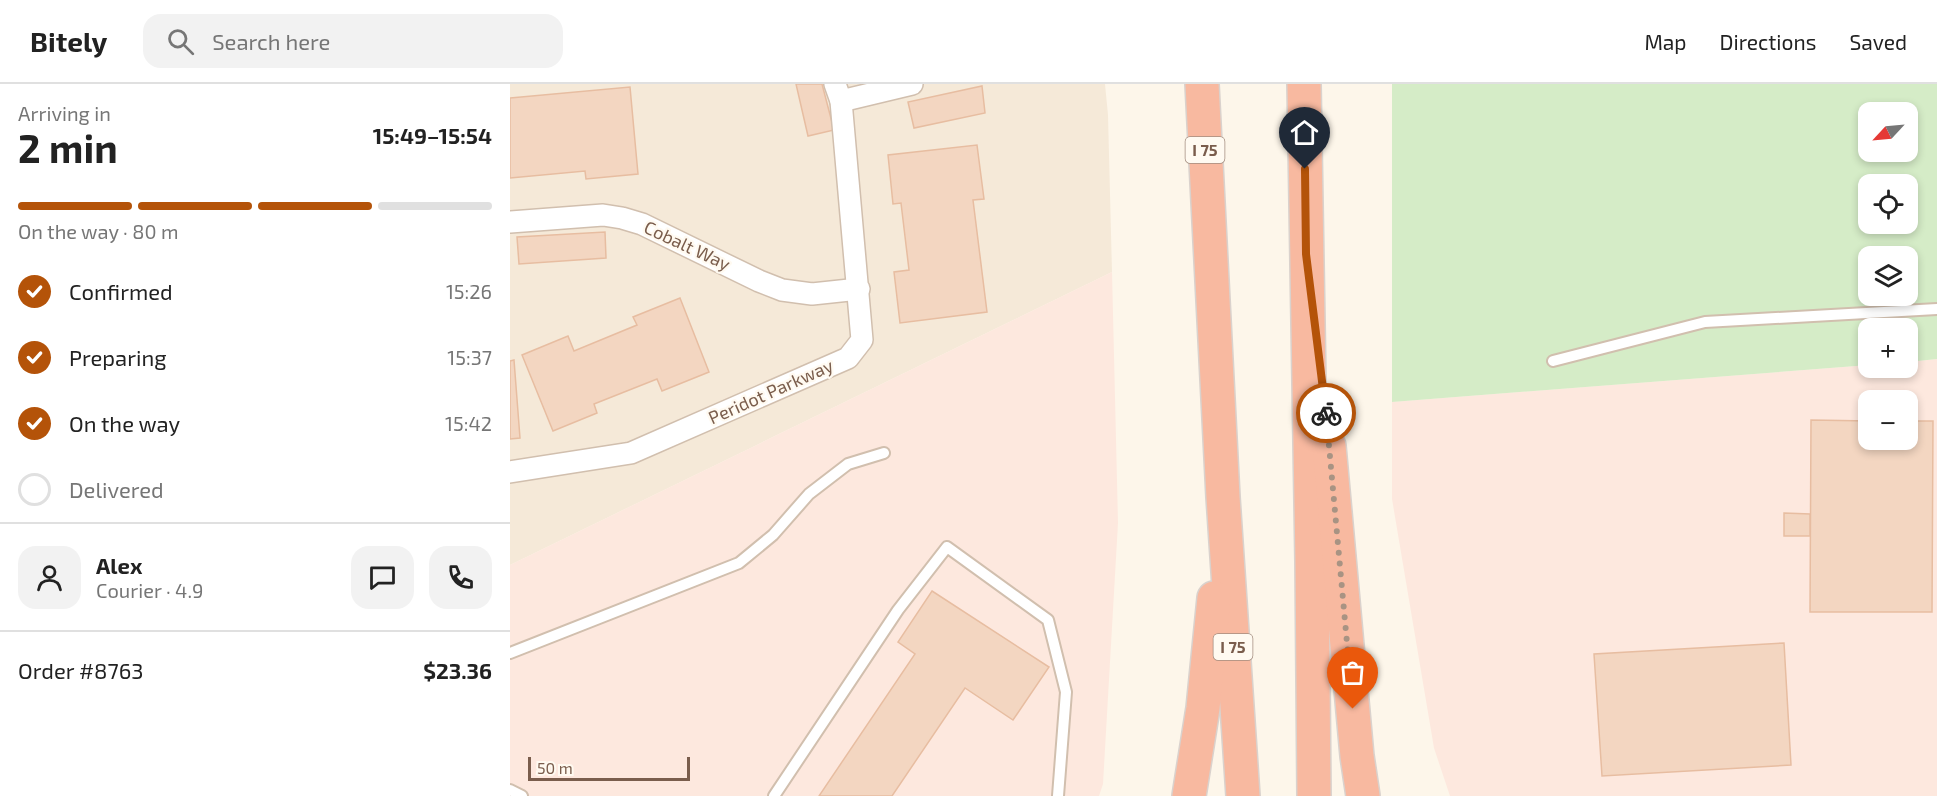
<!DOCTYPE html>
<meta charset="utf-8">
<style>
:root{--surface:#fff;--page:#f2f2f2;--text:#222;--muted:#767676;--line:#e0e0e0;--accent:#b45309}
body{margin:0;font-family:"Exo 2",sans-serif;background:var(--page);color:var(--text);height:100vh;display:flex;flex-direction:column;font-size:22px;white-space:nowrap}
*{box-sizing:border-box;margin:0}
p{font-size:20px;color:var(--muted)}
.icon{flex:none;width:33px;height:33px;fill:none;stroke:currentColor;stroke-width:2;stroke-linecap:round;stroke-linejoin:round}
.map{position:relative;flex:1;overflow:hidden}
.details{display:flex;flex-direction:column;background:var(--surface);width:510px}
.details>*{flex:none}
.needle{width:39px;rotate:244deg}
.controls{position:absolute;left:1348px;top:18px;display:grid;gap:12px}
.controls a{display:grid;place-items:center;width:60px;height:60px;border-radius:12px;background:var(--surface);box-shadow:0 3px 9px #0003;font-size:30px}
.scale{position:absolute;left:18px;bottom:15px;width:162px;box-sizing:border-box;padding-left:6px;border:3px solid #7a5d4c;border-top:0;font-size:16px;line-height:21px;white-space:nowrap;color:#7a5d4c;-webkit-text-stroke:4px #fffaf1;paint-order:stroke}
.pin{position:absolute;display:grid;place-items:center;width:51px;height:51px;color:#fff;margin:-62px -26px;border-radius:50% 50% 50% 0;rotate:-45deg;box-shadow:0 0 6px #0007}
.pin .icon{rotate:45deg}
.courier{position:absolute;display:grid;place-items:center;width:60px;height:60px;margin:-30px;border:4px solid #b45309;border-radius:50%;background:#fff;color:#222;box-shadow:0 2px 8px #0007}
.head em{font-style:normal;font-weight:700}
.head div{display:flex;flex-direction:column-reverse}
.head{display:flex;align-items:center;justify-content:space-between;height:102px;padding:0 18px}
h1{font-size:39px;font-weight:700;line-height:45px}
.bar{display:grid;grid-template-columns:repeat(4,1fr);gap:9px 6px;align-content:center;height:72px;padding:0 18px}
.bar i{height:8px;border-radius:4px;background:var(--line)}
.bar .current{background:var(--accent)}
.bar p{grid-column:span 4}
.line{display:flex;align-items:center;gap:15px;padding:0 18px;border-top:2px solid var(--line)}
.line div{flex:1}
.round{display:grid;place-items:center;flex:none;width:63px;height:63px;border-radius:18px;background:var(--page)}
ol{padding:0 18px;list-style:none}
li{display:flex;align-items:center;gap:18px;height:66px}
li p{margin-inline-start:auto}
li .icon{padding:6px;border-radius:50%;background:var(--accent);color:#fff;stroke-width:4}
li:last-child{color:var(--muted)}
li i{width:33px;height:33px;border:3px solid var(--line);border-radius:50%}
header{display:flex;align-items:center;gap:36px;box-sizing:border-box;height:84px;padding:0 30px;background:var(--surface);border-bottom:2px solid var(--line)}
header strong{font-size:28px}
nav{display:flex;gap:33px;margin-inline-start:auto;font-size:21px}
.search{width:420px;height:54px;background:var(--page);display:flex;align-items:center;gap:15px;box-sizing:border-box;padding:0 21px;border-radius:18px;color:var(--muted);font-size:22px}
main{display:flex;flex:1;min-height:0}
.map>svg:first-child{display:block}
.residential{fill:#f5e9d8}
.commercial{fill:#fde8de;fill-rule:evenodd}
.green{fill:#d5ecc7;fill-rule:evenodd}
.building{fill:#f3d6c1;stroke:#e7bda1;stroke-width:1.5}
.lines{fill:none;stroke-linecap:round;stroke-linejoin:round}
.service-casing{stroke:#d1bfae;stroke-width:14}
.minor-casing{stroke:#d1bfae;stroke-width:24}
.motorway-casing{stroke:#dad2cd;stroke-width:36}
.service{stroke:#fff;stroke-width:10}
.minor{stroke:#fff;stroke-width:21}
.motorway{stroke:#f8b9a0;stroke-width:33}
.done{stroke:#a89383;stroke-width:6;stroke-dasharray:0 10.8}
.route{stroke:#b45309;stroke-width:8}
.labels{text-anchor:middle;stroke-width:4.5;stroke-linejoin:round;paint-order:stroke}
.shield{fill:#fffaf1;stroke:#a28c7e;stroke-width:1.5}
.shield-label{font-size:16px;font-weight:bold;fill:#7a5d4c}
.street-label{font-size:18px;fill:#7a5d4c;stroke:#fffaf1}
</style>
<header>
<strong>Bitely</strong>
<div class="search"><svg class="icon" aria-label="search" viewBox="0 0 24 24"><circle cx="10" cy="10" r="6"/><path d="M15 15l6 6"/></svg>Search here</div>
<nav><a>Map</a><a>Directions</a><a>Saved</a></nav>
</header>
<main>
<section class="details">
<div class="head"><div><h1>2 min</h1><p>Arriving in</p></div><em>15:49–15:54</em></div>
<div class="bar"><i class="current"></i><i class="current"></i><i class="current"></i><i></i><p>On the way · 80 m</p></div>
<ol>
<li><svg class="icon" aria-label="check" viewBox="0 0 24 24"><path d="M5 12l5 5 9-10"/></svg>Confirmed<p>15:26</p></li>
<li><svg class="icon" aria-label="check" viewBox="0 0 24 24"><path d="M5 12l5 5 9-10"/></svg>Preparing<p>15:37</p></li>
<li><svg class="icon" aria-label="check" viewBox="0 0 24 24"><path d="M5 12l5 5 9-10"/></svg>On the way<p>15:42</p></li>
<li><i></i>Delivered</li>
</ol>
<div class="line" style="height:108px"><a class="round"><svg class="icon" aria-label="person" viewBox="0 0 24 24"><circle cx="12" cy="8" r="4"/><path d="M4 21q1-7 8-7t8 7"/></svg></a><div><b>Alex</b><p>Courier · 4.9</p></div><a class="round"><svg class="icon" aria-label="chat" viewBox="0 0 24 24"><path d="M4 5h16v11H9l-5 4z"/></svg></a><a class="round"><svg class="icon" aria-label="phone" viewBox="0 0 24 24"><path d="M5 4h4l2 5-3 2q2 4 5 5l2-3 5 2v4C11 20 4 13 5 4z"/></svg></a></div>
<div class="line" style="height:78px"><div>Order #8763</div><b>$23.36</b></div>
</section>
<div class="map">
<svg width="1427" height="712" viewBox="0 0 1427 712">
<rect width="100%" height="100%" fill="#fdf6ea"/>
<polygon class="residential" points="0,0 595,0 598,31 602,188 0,481"/>
<g class="commercial">
<polygon points="602,188 608,439 593,700 589,712 0,712 0,481"/>
<path d="M1427 275V712H940L924 664 882 415V318L1359 281V284H1398V278ZM1359 316H1398V356H1359Z"/>
</g>
<path class="green" d="M882 0H1427V275L1398 278V244H1359V281L882 318ZM1359 28H1398V68H1359ZM1359 100H1398V140H1359ZM1359 172H1398V212H1359Z"/>
<g class="building">
<polygon points="286,0 312,0 324,46 298,52"/>
<polygon points="472,2 475,29 404,44 398,18"/>
<polygon points="120,3 128,90 76,95 75,87 0,94 0,14"/>
<polygon points="467,61 474,115 463,116 477,228 390,239 384,188 399,186 391,119 383,120 378,71"/>
<polygon points="95,148 96,174 9,180 7,153"/>
<polygon points="170,214 199,288 152,307 147,295 84,320 87,329 43,347 12,271 58,252 64,267 127,241 123,233"/>
<polygon points="4,276 10,354 0,355 0,277"/>
<polygon points="1301,336 1359,337 1359,356 1398,356 1398,337 1423,337 1422,528 1300,528"/>
<polygon points="1274,429 1300,430 1300,452 1274,452"/>
<polygon points="422,507 539,583 503,636 455,604 382,712 309,712 405,570 388,558"/>
<polygon points="1274,559 1281,681 1092,692 1084,570"/>
</g>
<g class="lines">
<g class="service-casing">
<g id="service">
<polyline points="1043,277 1195,238 1427,225"/>
<polyline points="0,569 229,479 263,451 299,410 338,380 374,369"/>
<polyline points="0,706 12,712"/>
<polyline points="264,712 388,526 437,463 538,536 556,608 548,712"/>
</g>
</g>
<g class="minor-casing">
<g id="minor">
<polyline points="331,17 402,0"/>
<polyline points="0,138 93,131 112,134 132,140 249,197 272,206 302,210 349,205"/>
<polyline points="0,388 121,369 338,274 352,256 331,17 325,0"/>
</g>
</g>
<g class="motorway-casing">
<g id="motorway">
<polyline points="692,0 713,413 733,712"/>
<polyline points="794,0 802,478 804,712"/>
<polyline points="819,362 847,672 853,712"/>
<polyline points="679,712 693,624 704,514"/>
</g>
</g>
<use href="#service" class="service"/>
<use href="#minor" class="minor"/>
<use href="#motorway" class="motorway"/>
</g>
<g class="lines">
<polyline class="done" points="816,329 843,625"/>
<polyline class="route" points="795,85 796,170 816,329"/>
</g>
<g class="labels">
<g class="shield">
<rect x="675.5" y="53" width="39" height="26" rx="4.5"/>
<rect x="703.5" y="550" width="39" height="26" rx="4.5"/>
</g>
<g class="shield-label">
<text x="695" y="72">I 75</text>
<text x="723" y="569">I 75</text>
</g>
<g class="street-label">
<text transform="translate(177 162) rotate(25)" y="6">Cobalt Way</text>
<text transform="translate(261 308) rotate(-24)" y="6">Peridot Parkway</text>
</g>
</g>
</svg>
<div class="controls">
<a><svg class="needle" viewBox="-14 -14 28 28"><path d="M0-13l5 13h-10z" fill="#e53935"/><path d="M0 13l5-13h-10z" fill="#767676"/></svg></a>
<a><svg class="icon" aria-label="locate" viewBox="0 0 24 24"><circle cx="12" cy="12" r="6"/><path d="M12 2v4M12 18v4M2 12h4M18 12h4"/></svg></a>
<a><svg class="icon" aria-label="layers" viewBox="0 0 24 24"><path d="M12 4l9 5-9 5-9-5zM3 14l9 5 9-5"/></svg></a>
<a>+</a>
<a>−</a>
</div>
<div class="scale">50 m</div>
<div class="pin" style="left:843px;top:625px;background:#ea580c"><svg class="icon" aria-label="bag" viewBox="0 0 24 24"><path d="M5 8h14l-1 12H6zM9 8a3 3 0 0 1 6 0"/></svg></div>
<div class="pin" style="left:795px;top:85px;background:#1f2937"><svg class="icon" aria-label="home" viewBox="0 0 24 24"><path d="M3 11l9-7 9 7M6 9v11h12V9"/></svg></div>
<div class="courier" style="left:816px;top:329px"><svg class="icon" aria-label="bike" viewBox="0 0 24 24"><circle cx="6" cy="16" r="4"/><circle cx="18" cy="16" r="4"/><path d="M6 16l4-8h5l3 8M10 8l3 8H6M13 5h3"/></svg></div>
</div>
</main>
